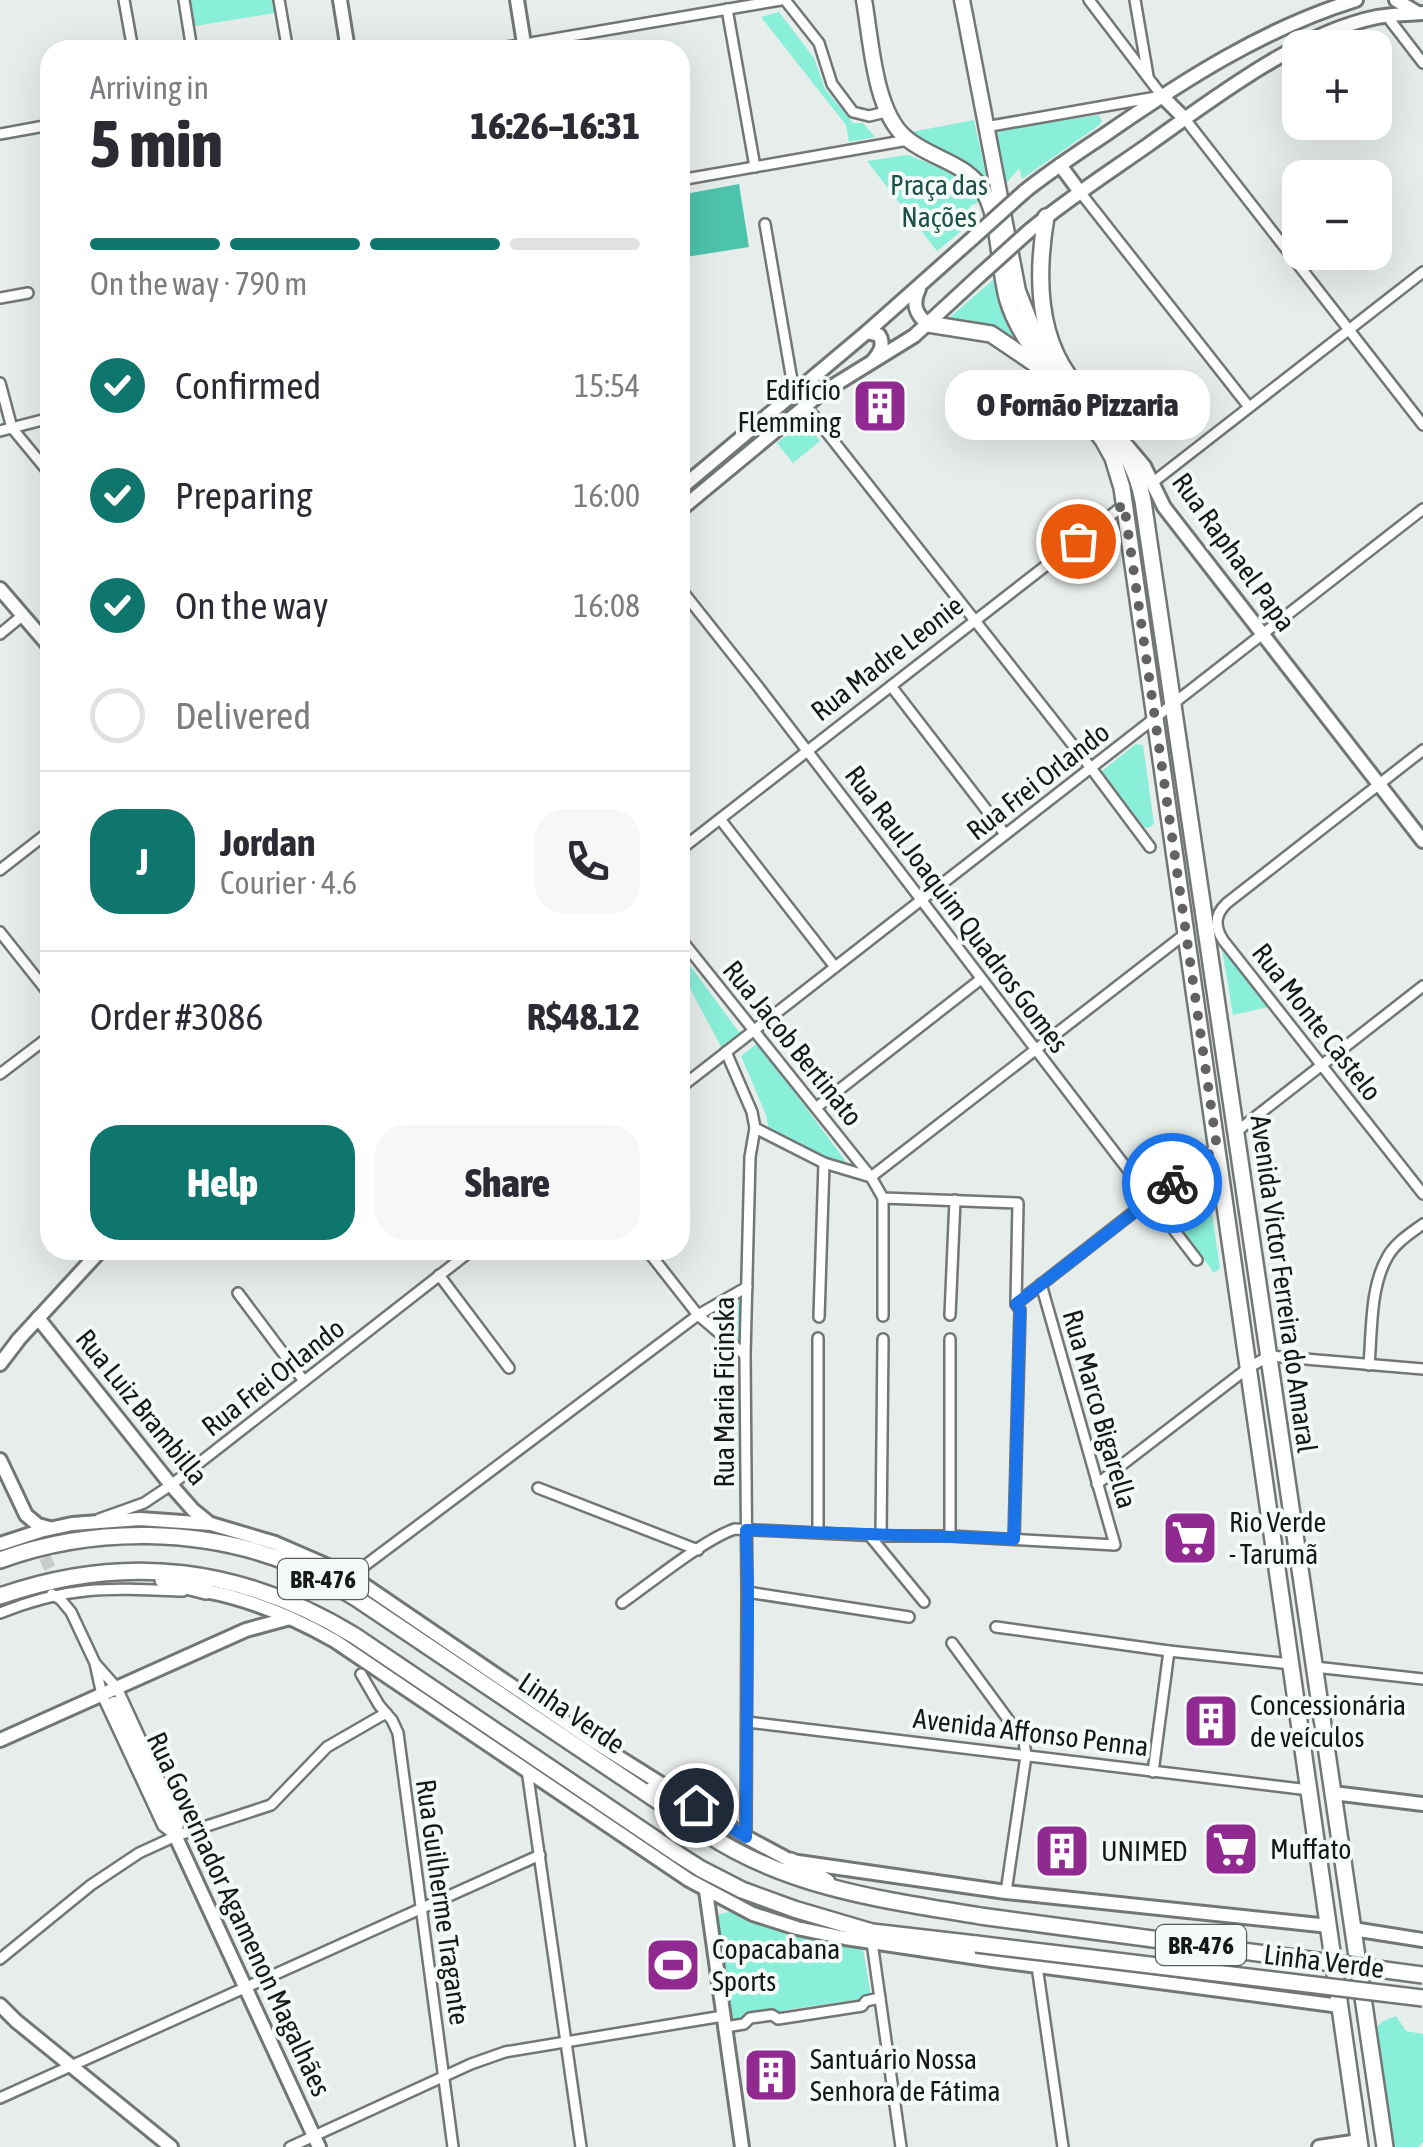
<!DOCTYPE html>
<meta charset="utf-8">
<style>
:root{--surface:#fff;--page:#f7f7f7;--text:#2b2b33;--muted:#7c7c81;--line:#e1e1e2;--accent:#0f766e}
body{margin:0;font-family:"Asap Condensed",sans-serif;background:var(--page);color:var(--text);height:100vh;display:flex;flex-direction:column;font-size:38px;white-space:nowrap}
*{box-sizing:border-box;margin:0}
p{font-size:32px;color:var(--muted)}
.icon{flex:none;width:55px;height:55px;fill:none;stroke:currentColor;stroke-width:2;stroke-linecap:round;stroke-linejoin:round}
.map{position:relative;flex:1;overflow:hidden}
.details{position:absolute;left:40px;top:40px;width:650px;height:1220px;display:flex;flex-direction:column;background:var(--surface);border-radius:30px;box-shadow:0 10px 40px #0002}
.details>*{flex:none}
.tools{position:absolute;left:1282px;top:30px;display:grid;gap:20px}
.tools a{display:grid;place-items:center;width:110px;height:110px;border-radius:20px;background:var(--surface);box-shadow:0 10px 40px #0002;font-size:50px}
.pin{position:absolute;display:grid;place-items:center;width:85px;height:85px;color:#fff;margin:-42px;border:5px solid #fff;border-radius:50%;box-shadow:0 2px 10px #0007}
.courier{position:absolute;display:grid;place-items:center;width:100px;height:100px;margin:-50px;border:8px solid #1a73e8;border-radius:50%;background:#fff;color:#222;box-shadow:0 2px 12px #0007}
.bubble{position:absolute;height:70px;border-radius:30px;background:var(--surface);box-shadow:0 10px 40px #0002;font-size:32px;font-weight:800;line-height:70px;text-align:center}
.overview em{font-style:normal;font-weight:800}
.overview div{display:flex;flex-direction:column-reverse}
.overview{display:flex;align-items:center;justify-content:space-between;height:170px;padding:0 50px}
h1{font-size:65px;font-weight:800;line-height:75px}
.bar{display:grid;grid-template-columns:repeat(4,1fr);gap:15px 10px;align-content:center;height:120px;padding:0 50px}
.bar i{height:12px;border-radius:8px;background:var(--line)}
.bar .on{background:var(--accent)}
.bar p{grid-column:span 4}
.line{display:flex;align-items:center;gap:25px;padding:0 50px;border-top:2px solid var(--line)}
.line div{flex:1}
.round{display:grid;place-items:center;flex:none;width:105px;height:105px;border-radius:30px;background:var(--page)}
ol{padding:0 50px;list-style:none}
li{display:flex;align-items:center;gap:30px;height:110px}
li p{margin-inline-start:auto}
li .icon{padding:10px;border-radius:50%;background:var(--accent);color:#fff;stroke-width:4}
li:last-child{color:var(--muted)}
li i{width:55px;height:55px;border:5px solid var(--line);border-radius:50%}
.primary-button{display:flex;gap:20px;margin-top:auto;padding:20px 50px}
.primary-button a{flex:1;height:115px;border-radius:30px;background:var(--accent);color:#fff;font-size:40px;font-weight:800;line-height:115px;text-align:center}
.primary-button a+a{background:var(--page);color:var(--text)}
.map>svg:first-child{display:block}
.green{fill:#89efd9}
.forest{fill:#4ec3ac}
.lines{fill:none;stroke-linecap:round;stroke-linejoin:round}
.secondary-tunnel{stroke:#c8cdcb;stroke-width:12;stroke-dasharray:12 6;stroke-linecap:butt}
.street-casing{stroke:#727776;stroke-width:14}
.secondary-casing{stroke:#727776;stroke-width:18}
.primary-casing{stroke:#727776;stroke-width:19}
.highway-casing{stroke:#727776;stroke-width:20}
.street{stroke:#fff;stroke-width:9}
.secondary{stroke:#fff;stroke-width:12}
.primary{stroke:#fff;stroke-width:14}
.highway{stroke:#fff;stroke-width:15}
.secondary-bridge-casing{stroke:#727776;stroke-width:18;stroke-linecap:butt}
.highway-bridge-casing{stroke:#727776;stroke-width:20;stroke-linecap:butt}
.secondary-bridge{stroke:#fff;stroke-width:12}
.highway-bridge{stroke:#fff;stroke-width:15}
.done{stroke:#606362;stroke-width:10;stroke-dasharray:0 18}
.route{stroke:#1a73e8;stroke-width:12}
.labels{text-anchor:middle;stroke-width:8;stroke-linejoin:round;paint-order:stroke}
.shield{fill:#f4faf8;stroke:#595c5b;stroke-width:2.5}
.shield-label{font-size:25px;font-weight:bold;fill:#171918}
.park-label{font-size:28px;fill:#1f5047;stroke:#f4faf8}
.poi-label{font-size:28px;fill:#171918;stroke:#f4faf8;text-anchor:start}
.street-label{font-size:28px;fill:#171918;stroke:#f4faf8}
</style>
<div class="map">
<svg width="1423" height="2147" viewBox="0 0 1423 2147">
<rect width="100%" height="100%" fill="#e7edeb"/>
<g class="green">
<polygon points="190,0 273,0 275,13 195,26"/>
<polygon points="779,12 814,58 825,89 853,123 863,123 875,137 849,142 846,125 761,17"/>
<polygon points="1099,115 1102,121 1098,126 1022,179 1019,168 1005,185 995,137 1000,130"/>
<polygon points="974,120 988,185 966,164 916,138 911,132"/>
<path d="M908 155C934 166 965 172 978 200L979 202 970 206 972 222 937 251 867 161Z"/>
<polygon points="993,280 1005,321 1014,337 983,323 949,318"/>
<polygon points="805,421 820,441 793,463 777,443"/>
<polygon points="1136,744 1143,745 1154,824 1148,828 1144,827 1102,771"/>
<polygon points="1222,949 1268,1007 1233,1015"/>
<polygon points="680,952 742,1036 723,1050 680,970"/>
<polygon points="758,1043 847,1163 844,1167 769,1131 766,1115 741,1056"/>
<polygon points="1206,1173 1220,1268 1214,1273 1163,1204"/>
<polygon points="740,1296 740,1344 707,1318"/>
<polygon points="729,1912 806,1939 863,1949 871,1996 860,2004 854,2000 785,2010 780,2016 730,2022 715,1921 720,1914"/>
<polygon points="1396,2016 1406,2031 1423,2034 1423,2142 1418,2147 1393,2147 1375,2029 1383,2021"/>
</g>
<polygon class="forest" points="739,184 749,247 680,258 680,195"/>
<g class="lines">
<polyline class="secondary-tunnel" points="37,1541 67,1604"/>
<g class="street-casing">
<g id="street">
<polyline points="124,0 133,50"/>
<polyline points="184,0 192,50"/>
<polyline points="279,0 287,46"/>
<polyline points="785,0 819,43 832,84 853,112 869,116 886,112"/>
<polyline points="1135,0 1148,76"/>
<polyline points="727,9 755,167"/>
<polyline points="1386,15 1423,63"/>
<polyline points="489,50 781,0"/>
<polyline points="1185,119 1423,425"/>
<polyline points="985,127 1162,96 1089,0"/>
<polyline points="0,134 50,125"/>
<polyline points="680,180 908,140"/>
<polyline points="1080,192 1249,407"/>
<polyline points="765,224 794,392"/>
<polyline points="0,298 28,293"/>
<polyline points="0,383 12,428 50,474"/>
<polyline points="806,406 1091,768 1150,847"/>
<polyline points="0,431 50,418"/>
<polyline points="1152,483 1423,272"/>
<polyline points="680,588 756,684 1197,1260"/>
<polyline points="0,634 23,615"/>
<polyline points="891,686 1005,834"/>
<path d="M1423 750 1227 903C1215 914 1214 926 1223 940L1423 1194"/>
<polyline points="720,819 835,967"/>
<polyline points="680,850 1124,505"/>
<polyline points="0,870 50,831"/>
<polyline points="0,932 50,995"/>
<polyline points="680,938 871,1177 1185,934"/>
<polyline points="726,1052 752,1112 755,1128 824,1163 871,1177 883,1198 1018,1203 1016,1304 1020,1310 1014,1539"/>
<polyline points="0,1074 50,1036"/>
<polyline points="680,1088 1423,509"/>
<polyline points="817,1107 981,979"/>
<polyline points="1236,1132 1423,986"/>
<polyline points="883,1198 883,1316"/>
<polyline points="647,1250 698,1315 745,1355"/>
<polyline points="439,1275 509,1368"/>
<polyline points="238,1293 304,1381"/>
<polyline points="1016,1304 1217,1147"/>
<polyline points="950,1315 955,1200"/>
<polyline points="819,1317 824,1163"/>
<polyline points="818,1338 818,1532"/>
<polyline points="950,1339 950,1536"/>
<path d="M1369 1365C1372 1330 1370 1286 1388 1256 1396 1242 1411 1233 1423 1224"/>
<polyline points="1097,1484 1248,1368 1269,1356 1423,1369"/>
<polyline points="538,1488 698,1550"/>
<polyline points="99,1519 144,1503 171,1485 472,1250"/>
<polyline points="869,1535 924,1602"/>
<polyline points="881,1536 883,1339"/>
<polyline points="351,1576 698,1315 747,1287"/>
<polyline points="747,1592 909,1617"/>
<polyline points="52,1594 61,1600 71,1612 95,1663 102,1695 163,1826 176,1836 179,1822 117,1688 95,1663"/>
<path d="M622 1603C651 1583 704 1539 735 1529L881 1536H950L1115 1545 1041 1284"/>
<path d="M0 1613C69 1585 111 1588 183 1591"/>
<polyline points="996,1627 1169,1651 1291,1664"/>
<polyline points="952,1643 1024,1741 1026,1756 1006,1892"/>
<polyline points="1315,1667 1423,1679"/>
<polyline points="361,1674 379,1705 392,1720 398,1733 453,2147"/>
<polyline points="747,1722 1309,1790"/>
<polyline points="527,1770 581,2147"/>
<polyline points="1153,1772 1169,1651"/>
<polyline points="746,1837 747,1592 745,1355 750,1157 755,1128"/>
<polyline points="872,1942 901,2147"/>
<polyline points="0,1959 91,1885 139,1853 176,1836 271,1805 327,1747 386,1713"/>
<polyline points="1037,1966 1063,2147"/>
<polyline points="725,2027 744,2024 750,2018 772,2015 778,2019 862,2006 866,2001 880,1998"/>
<polyline points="0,2098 540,1855"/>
<polyline points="290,2147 471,2064 505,2052 723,2016"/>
</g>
</g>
<g class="secondary-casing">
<g id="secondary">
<polyline points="340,0 348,50"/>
<polyline points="517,0 525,50"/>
<polyline points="1396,0 1416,12"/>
<polyline points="1162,96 1185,119"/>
<polyline points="1060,165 1080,192"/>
<path d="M1024 192C1050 171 1078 153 1106 134 1184 80 1265 28 1356 0"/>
<path d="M1029 231C1066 200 1108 173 1148 145 1213 99 1298 33 1377 17 1392 14 1408 14 1423 13"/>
<path d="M919 289C912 304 915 314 928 324"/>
<path d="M867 332 879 335C885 345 880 352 873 361"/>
<polyline points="1122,440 1144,466 1164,507 1423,841"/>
<polyline points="680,489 867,332 974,237"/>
<polyline points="680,510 820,394 914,336 978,277"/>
<polyline points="0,589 50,647"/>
<polyline points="38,1318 171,1485 193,1510 209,1523"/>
<polyline points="0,1364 19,1339 101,1250"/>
<polyline points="0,1460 26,1515 38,1525 49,1528"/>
<polyline points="0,1544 40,1531 72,1524 140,1519 211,1524 275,1543 351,1576 593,1741 746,1837 791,1861 1006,1892 1329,1926"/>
<path d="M206 1591C252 1600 293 1617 335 1641L689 1880 753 1914 797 1928 845 1938 992 1960 1340 2006"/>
<polyline points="114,1703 319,2147"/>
<polyline points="0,1740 246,1630 290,1618"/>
<polyline points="1333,1793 1423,1804"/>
<polyline points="706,1891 742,2147"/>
<polyline points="1353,1929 1423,1940"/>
<polyline points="0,2005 16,2021 171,2147"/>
<polyline points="1319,2147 1359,2141"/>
</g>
</g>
<g class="primary-casing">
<g id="primary">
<path d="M864 0C871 39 874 110 905 137 929 159 969 162 985 194 1000 223 998 266 1007 299 1015 327 1032 349 1049 371"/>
<polyline points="962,0 1018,291 1035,334 1058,363"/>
</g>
</g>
<g class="highway-casing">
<g id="highway">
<path d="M1046 217C1037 270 1036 330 1068 375 1098 417 1134 449 1143 501L1385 2147"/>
<polyline points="928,324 991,334 1053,376 1103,440 1113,458 1122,488 1360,2147"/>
<path d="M0 1560C93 1526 203 1527 295 1565 317 1574 336 1586 356 1598L707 1834C789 1888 884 1900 980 1916"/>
<polyline points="163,1580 206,1591"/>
<path d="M0 1596C126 1552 242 1567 355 1636L679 1855 701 1869 742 1890 794 1909 872 1932 976 1944"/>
<polyline points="652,1790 695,1805"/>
<polyline points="791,1861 827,1882"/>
</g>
</g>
<use href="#street" class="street"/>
<use href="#secondary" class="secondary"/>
<use href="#primary" class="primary"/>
<use href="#highway" class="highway"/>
<g class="secondary-bridge-casing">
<g id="secondary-bridge">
<polyline points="974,237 1024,192"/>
<polyline points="978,277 1029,231"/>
</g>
</g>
<g class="highway-bridge-casing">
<g id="highway-bridge">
<polyline points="980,1916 1423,1975"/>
<polyline points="976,1944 1423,1998"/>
</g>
</g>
<use href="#secondary-bridge" class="secondary-bridge"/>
<use href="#highway-bridge" class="highway-bridge"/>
</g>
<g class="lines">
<polyline class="done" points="1078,541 1124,504 1217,1148 1172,1183"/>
<polyline class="route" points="696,1805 746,1837 748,1592 746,1530 1014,1539 1020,1310 1016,1304 1172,1183"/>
</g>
<defs>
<g id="building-square" transform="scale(2.875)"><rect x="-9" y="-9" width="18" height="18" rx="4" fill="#902a90" stroke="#f4faf8"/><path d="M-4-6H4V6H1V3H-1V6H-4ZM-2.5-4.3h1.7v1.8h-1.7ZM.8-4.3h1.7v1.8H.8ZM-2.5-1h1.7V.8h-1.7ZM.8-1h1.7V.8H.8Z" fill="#fff"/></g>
<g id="supermarket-square" transform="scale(2.875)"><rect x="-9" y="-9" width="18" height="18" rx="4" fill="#902a90" stroke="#f4faf8"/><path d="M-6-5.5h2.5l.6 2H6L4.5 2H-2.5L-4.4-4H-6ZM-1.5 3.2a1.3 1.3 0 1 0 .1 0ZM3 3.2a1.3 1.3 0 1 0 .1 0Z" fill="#fff"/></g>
<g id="stadium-square" transform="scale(2.875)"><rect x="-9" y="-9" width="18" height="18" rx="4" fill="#902a90" stroke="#f4faf8"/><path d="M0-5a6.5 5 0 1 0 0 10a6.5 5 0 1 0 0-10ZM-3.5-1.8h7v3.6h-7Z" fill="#fff"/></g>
</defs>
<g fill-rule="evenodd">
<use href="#building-square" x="880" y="406"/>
<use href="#supermarket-square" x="1190" y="1538"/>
<use href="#building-square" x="1211" y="1721"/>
<use href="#supermarket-square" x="1231" y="1849"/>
<use href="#building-square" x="1062" y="1851"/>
<use href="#stadium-square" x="673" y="1965"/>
<use href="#building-square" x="771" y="2075"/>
</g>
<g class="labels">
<g class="shield">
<rect x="278" y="1559" width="90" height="40" rx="8"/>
<rect x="1156" y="1925" width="90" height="40" rx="8"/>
</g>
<g class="shield-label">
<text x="323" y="1588">BR-476</text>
<text x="1201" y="1954">BR-476</text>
</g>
<g class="park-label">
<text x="939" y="195">Praça das<tspan x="939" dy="32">Nações</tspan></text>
</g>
<g class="poi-label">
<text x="841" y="400" text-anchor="end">Edifício<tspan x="841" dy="32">Flemming</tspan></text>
<text x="1229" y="1532">Rio Verde<tspan x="1229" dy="32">- Tarumã</tspan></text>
<text x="1250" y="1715">Concessionária<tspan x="1250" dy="32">de veículos</tspan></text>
<text x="1270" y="1859">Muffato</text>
<text x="1101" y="1861">UNIMED</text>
<text x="712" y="1959">Copacabana<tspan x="712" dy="32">Sports</tspan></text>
<text x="810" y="2069">Santuário Nossa<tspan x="810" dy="32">Senhora de Fátima</tspan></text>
</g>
<g class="street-label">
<text transform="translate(1234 552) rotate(54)" y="10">Rua Raphael Papa</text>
<text transform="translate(887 658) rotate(-38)" y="10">Rua Madre Leonie</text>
<text transform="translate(1038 781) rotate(-38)" y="10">Rua Frei Orlando</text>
<text transform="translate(957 909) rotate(53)" y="10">Rua Raul Joaquim Quadros Gomes</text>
<text transform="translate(1317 1022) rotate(52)" y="10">Rua Monte Castelo</text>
<text transform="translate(793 1043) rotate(51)" y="10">Rua Jacob Bertinato</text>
<text transform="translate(1284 1284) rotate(82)" y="10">Avenida Victor Ferreira do Amaral</text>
<text transform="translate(273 1377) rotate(-38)" y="10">Rua Frei Orlando</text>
<text transform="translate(724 1392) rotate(-90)" y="10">Rua Maria Ficinska</text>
<text transform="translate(142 1407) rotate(51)" y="10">Rua Luiz Brambilla</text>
<text transform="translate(1100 1409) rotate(74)" y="10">Rua Marco Bigarella</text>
<text transform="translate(572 1713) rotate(34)" y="10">Linha Verde</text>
<text transform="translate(1031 1732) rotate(7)" y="10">Avenida Affonso Penna</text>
<text transform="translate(443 1902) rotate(82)" y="10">Rua Guilherme Tragante</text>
<text transform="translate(239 1914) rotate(65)" y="10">Rua Governador Agamenon Magalhães</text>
<text transform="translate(1324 1961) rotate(7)" y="10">Linha Verde</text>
</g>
</g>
</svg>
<div class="tools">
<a>+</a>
<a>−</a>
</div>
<div class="pin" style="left:1078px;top:541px;background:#ea580c"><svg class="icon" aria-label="bag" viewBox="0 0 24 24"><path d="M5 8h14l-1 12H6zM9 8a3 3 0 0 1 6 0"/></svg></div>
<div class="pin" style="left:696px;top:1805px;background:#1f2937"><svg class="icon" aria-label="home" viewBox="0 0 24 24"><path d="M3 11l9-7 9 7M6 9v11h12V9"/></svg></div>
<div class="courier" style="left:1172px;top:1183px"><svg class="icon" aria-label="bike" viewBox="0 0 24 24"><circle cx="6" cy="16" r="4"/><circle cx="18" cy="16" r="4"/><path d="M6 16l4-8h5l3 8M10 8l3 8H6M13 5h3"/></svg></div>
<div class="bubble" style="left:945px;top:370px;width:265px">O Fornão Pizzaria</div>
<section class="details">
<div class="overview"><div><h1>5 min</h1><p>Arriving in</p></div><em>16:26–16:31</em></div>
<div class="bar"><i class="on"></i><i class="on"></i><i class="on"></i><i></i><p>On the way · 790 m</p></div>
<ol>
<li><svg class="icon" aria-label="check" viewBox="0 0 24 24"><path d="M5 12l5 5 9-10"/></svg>Confirmed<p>15:54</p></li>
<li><svg class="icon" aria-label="check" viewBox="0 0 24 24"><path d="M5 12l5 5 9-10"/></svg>Preparing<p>16:00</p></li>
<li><svg class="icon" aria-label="check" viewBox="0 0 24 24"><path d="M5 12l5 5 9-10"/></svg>On the way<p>16:08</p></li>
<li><i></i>Delivered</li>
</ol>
<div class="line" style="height:180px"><b class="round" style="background:var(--accent);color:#fff">J</b><div><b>Jordan</b><p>Courier · 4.6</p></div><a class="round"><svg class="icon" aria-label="phone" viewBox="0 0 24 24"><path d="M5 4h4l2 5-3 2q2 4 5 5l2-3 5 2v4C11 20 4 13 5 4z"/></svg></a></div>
<div class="line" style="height:130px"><div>Order #3086</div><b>R$48.12</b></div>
<div class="primary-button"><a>Help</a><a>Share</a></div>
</section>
</div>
